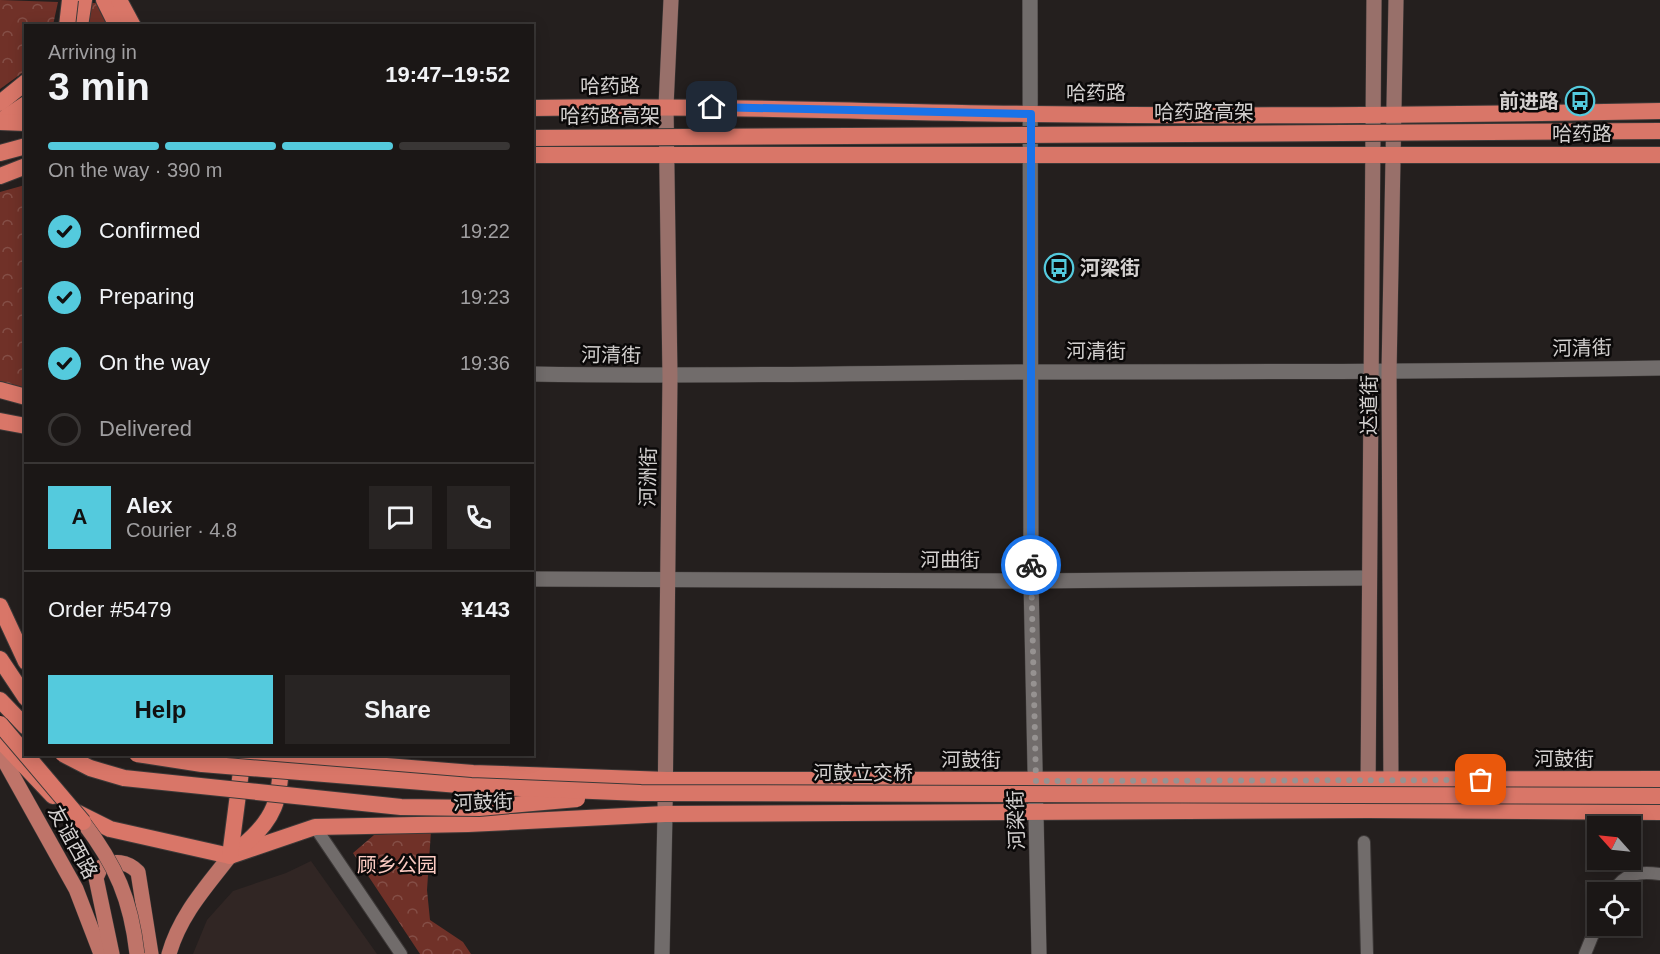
<!DOCTYPE html>
<meta charset="utf-8">
<style>
:root{--surface:#1b1716;--page:#282423;--text:#f1f3f6;--muted:#a09fa1;--line:#393635;--accent:#54cadd}
body{margin:0;font-family:Arial,"Noto Sans SC",sans-serif;background:var(--page);color:var(--text);height:100vh;display:flex;flex-direction:column;font-size:22px;white-space:nowrap}
*{box-sizing:border-box;margin:0}
p{font-size:20px;color:var(--muted)}
.icon{flex:none;width:33px;height:33px;fill:none;stroke:currentColor;stroke-width:2;stroke-linecap:round;stroke-linejoin:round}
.map{position:relative;flex:1;overflow:hidden}
.drawer{position:absolute;left:24px;top:24px;width:510px;height:732px;display:flex;flex-direction:column;background:var(--surface);border-radius:0px;box-shadow:0 3px 15px #0003,0 0 0 2px var(--line)}
.drawer>*{flex:none}
.needle{width:39px;rotate:297deg}
.buttons{position:absolute;left:1587px;top:816px;display:grid;gap:12px}
.buttons a{display:grid;place-items:center;width:54px;height:54px;border-radius:0px;background:var(--surface);box-shadow:0 3px 15px #0003,0 0 0 2px var(--line);font-size:30px}
.pin{position:absolute;display:grid;place-items:center;width:51px;height:51px;color:#fff;margin:-26px;border-radius:12px;box-shadow:0 3px 9px #0006}
.courier{position:absolute;display:grid;place-items:center;width:60px;height:60px;margin:-30px;border:4px solid #1a73e8;border-radius:50%;background:#fff;color:#222;box-shadow:0 2px 8px #0007}
.overview em{font-style:normal;font-weight:800}
.overview div{display:flex;flex-direction:column-reverse}
.overview{display:flex;align-items:center;justify-content:space-between;height:102px;padding:0 24px}
h1{font-size:39px;font-weight:800;line-height:45px}
.bar{display:grid;grid-template-columns:repeat(4,1fr);gap:9px 6px;align-content:center;height:72px;padding:0 24px}
.bar i{height:8px;border-radius:4px;background:var(--line)}
.bar .active{background:var(--accent)}
.bar p{grid-column:span 4}
.line{display:flex;align-items:center;gap:15px;padding:0 24px;border-top:2px solid var(--line)}
.line div{flex:1}
.round{display:grid;place-items:center;flex:none;width:63px;height:63px;border-radius:0px;background:var(--page)}
ol{padding:0 24px;list-style:none}
li{display:flex;align-items:center;gap:18px;height:66px}
li p{margin-inline-start:auto}
li .icon{padding:6px;border-radius:50%;background:var(--accent);color:#111;stroke-width:4}
li:last-child{color:var(--muted)}
li i{width:33px;height:33px;border:3px solid var(--line);border-radius:50%}
.button{display:flex;gap:12px;margin-top:auto;padding:12px 24px}
.button a{flex:1;height:69px;border-radius:0px;background:var(--accent);color:#111;font-size:24px;font-weight:800;line-height:69px;text-align:center}
.button a+a{background:var(--page);color:var(--text)}
.map>svg:first-child{display:block}
.built{fill:#312624}
.park{fill:url(#park-crowns)}
.lines{fill:none;stroke-linecap:round;stroke-linejoin:round}
.minor-casing{stroke:#3d3938;stroke-width:14}
.tertiary-casing{stroke:#3d3938;stroke-width:16}
.secondary-casing{stroke:#3d3938;stroke-width:16}
.primary-casing{stroke:#3d3938;stroke-width:16}
.trunk-casing{stroke:#3d3938;stroke-width:18}
.minor{stroke:#716c6b;stroke-width:12}
.tertiary{stroke:#716c6b;stroke-width:15}
.secondary{stroke:#98706a;stroke-width:15}
.primary{stroke:#bf7469;stroke-width:15}
.trunk{stroke:#d97668;stroke-width:16}
.primary-bridge-casing{stroke:#3d3938;stroke-width:16;stroke-linecap:butt}
.trunk-bridge-casing{stroke:#3d3938;stroke-width:18;stroke-linecap:butt}
.primary-bridge{stroke:#bf7469;stroke-width:15}
.trunk-bridge{stroke:#d97668;stroke-width:16}
.done{stroke:#969291;stroke-width:6;stroke-dasharray:0 10.8}
.route{stroke:#1a73e8;stroke-width:8}
.labels{text-anchor:middle;stroke-width:5;stroke-linejoin:round;paint-order:stroke}
.street-label{font-size:20px;fill:#d3d0cf;stroke:#0b0909}
.poi-label{font-size:20px;font-weight:bold;fill:#d3d0cf;stroke:#0b0909;text-anchor:end}
.park-label{font-size:20px;fill:#fbcbc2;stroke:#0b0909}
</style>
<div class="map">
<svg width="1660" height="954" viewBox="0 0 1660 954">
<defs>
<pattern id="park-crowns" width="20" height="18" patternUnits="userSpaceOnUse" patternTransform="scale(1.5)"><rect width="20" height="18" fill="#703128"/><path d="M2 6a3 3 0 1 1 6 0M12 15a3 3 0 1 1 6 0" fill="none" stroke="#844e46"/></pattern>
</defs>
<rect width="100%" height="100%" fill="#241f1e"/>
<polygon class="built" points="311,861 377,954 193,954 207,920 233,891 286,873"/>
<g class="park">
<polygon points="0,0 58,2 53,25 26,26 25,71 0,89"/>
<polygon points="91,3 96,3 107,25 88,26"/>
<polygon points="25,185 26,185 25,388 0,381 0,192"/>
<polygon points="431,831 427,890 430,920 463,942 471,954 420,954 353,853 374,835"/>
</g>
<g class="lines">
<g class="minor-casing">
<g id="minor">
<polyline points="315,827 401,954"/>
<polyline points="1364,842 1367,954"/>
<path d="M1613 892C1624 873 1639 871 1660 874"/>
<polyline points="1585,954 1598,922"/>
</g>
</g>
<g class="tertiary-casing">
<g id="tertiary">
<polyline points="1030,0 1031,581 1039,954"/>
<path d="M532 374C699 377 865 373 1031 372 1241 372 1450 372 1660 368"/>
<polyline points="532,579 1031,581 1368,578"/>
<polyline points="662,954 665,814"/>
</g>
</g>
<g class="secondary-casing">
<g id="secondary">
<polyline points="1391,789 1389,373 1396,0"/>
<polyline points="1368,792 1374,0"/>
<polyline points="665,814 670,377 666,106 671,0"/>
</g>
</g>
<g class="primary-casing">
<g id="primary">
<polyline points="0,753 76,889 101,954"/>
<path d="M112 954 96 878 101 867C114 860 127 861 138 872L151 954"/>
<path d="M169 954C180 915 206 887 230 856"/>
</g>
</g>
<g class="trunk-casing">
<g id="trunk">
<polyline points="104,0 117,26"/>
<polyline points="119,0 133,26"/>
<polyline points="80,26 84,0"/>
<polyline points="0,103 26,82"/>
<path d="M532 108C699 105 865 112 1031 114 1241 117 1450 115 1660 111"/>
<polyline points="0,121 26,104"/>
<polyline points="0,122 26,123"/>
<polyline points="0,153 26,146"/>
<polyline points="532,155 1660,155"/>
<polyline points="0,176 26,166"/>
<polyline points="0,390 26,397"/>
<polyline points="0,421 26,426"/>
<polyline points="0,606 26,662"/>
<polyline points="0,659 26,698"/>
<polyline points="0,700 26,727"/>
<polyline points="0,740 53,796"/>
<polyline points="237,754 473,773 667,780 1660,779"/>
<polyline points="74,811 110,829 230,856 315,827 468,824 665,814 1368,810 1660,812"/>
<path d="M240 848C275 820 281 799 281 756"/>
<polyline points="230,856 243,756"/>
</g>
</g>
<use href="#minor" class="minor"/>
<use href="#tertiary" class="tertiary"/>
<use href="#secondary" class="secondary"/>
<use href="#primary" class="primary"/>
<use href="#trunk" class="trunk"/>
<g class="primary-bridge-casing">
<path id="primary-bridge" d="M83 822C116 865 131 900 137 954"/>
</g>
<g class="trunk-bridge-casing">
<g id="trunk-bridge">
<polyline points="67,26 70,0"/>
<polyline points="532,138 1660,131"/>
<polyline points="0,724 83,822"/>
<polyline points="63,754 90,768 124,778 401,807 479,808 577,799"/>
<polyline points="137,754 202,764 471,786 641,793 1660,796"/>
</g>
</g>
<use href="#primary-bridge" class="primary-bridge"/>
<use href="#trunk-bridge" class="trunk-bridge"/>
</g>
<g class="lines">
<polyline class="done" points="1031,565 1036,781 1481,780"/>
<polyline class="route" points="712,107 1031,114 1031,565"/>
</g>
<defs>
<g id="bus-ring" transform="scale(1.5)"><circle r="9.5" fill="#0b0909" stroke="#54cadd" stroke-width="1.5"/><path d="M-5-6H5V4H4V6H2V4H-2V6H-4V4H-5ZM-3.5-4V0h7V-4ZM-3.5 1.2v1.5H-2V1.2ZM2 1.2v1.5H3.5V1.2Z" fill="#54cadd"/></g>
</defs>
<g fill-rule="evenodd">
<use href="#bus-ring" x="1580" y="101"/>
<use href="#bus-ring" x="1059" y="268"/>
</g>
<g class="labels">
<g class="street-label">
<text transform="translate(610 86) rotate(-1)" y="7">哈药路</text>
<text x="1096" y="100">哈药路</text>
<text x="1204" y="119">哈药路高架</text>
<text x="610" y="123">哈药路高架</text>
<text x="1582" y="141">哈药路</text>
<text transform="translate(1582 348) rotate(-1)" y="7">河清街</text>
<text x="1096" y="358">河清街</text>
<text transform="translate(611 355) rotate(1)" y="7">河清街</text>
<text transform="translate(1369 405) rotate(-90)" y="7">达道街</text>
<text transform="translate(648 477) rotate(-89)" y="7">河洲街</text>
<text x="950" y="567">河曲街</text>
<text x="1564" y="766">河鼓街</text>
<text x="971" y="767">河鼓街</text>
<text x="863" y="780">河鼓立交桥</text>
<text transform="translate(483 802) rotate(-2)" y="7">河鼓街</text>
<text transform="translate(1016 820) rotate(-92)" y="7">河梁街</text>
<text transform="translate(73 842) rotate(61)" y="7">友谊西路</text>
</g>
<g class="poi-label">
<text x="1559" y="108">前进路</text>
<text x="1080" y="275" text-anchor="start">河梁街</text>
</g>
<g class="park-label">
<text x="397" y="872">顾乡公园</text>
</g>
</g>
</svg>
<div class="buttons">
<a><svg class="needle" viewBox="-14 -14 28 28"><path d="M0-13l5 13h-10z" fill="#e53935"/><path d="M0 13l5-13h-10z" fill="#a09fa1"/></svg></a>
<a><svg class="icon" aria-label="locate" viewBox="0 0 24 24"><circle cx="12" cy="12" r="6"/><path d="M12 2v4M12 18v4M2 12h4M18 12h4"/></svg></a>
</div>
<div class="pin" style="left:1481px;top:780px;background:#ea580c"><svg class="icon" aria-label="bag" viewBox="0 0 24 24"><path d="M5 8h14l-1 12H6zM9 8a3 3 0 0 1 6 0"/></svg></div>
<div class="pin" style="left:712px;top:107px;background:#1f2937"><svg class="icon" aria-label="home" viewBox="0 0 24 24"><path d="M3 11l9-7 9 7M6 9v11h12V9"/></svg></div>
<div class="courier" style="left:1031px;top:565px"><svg class="icon" aria-label="bike" viewBox="0 0 24 24"><circle cx="6" cy="16" r="4"/><circle cx="18" cy="16" r="4"/><path d="M6 16l4-8h5l3 8M10 8l3 8H6M13 5h3"/></svg></div>
<section class="drawer">
<div class="overview"><div><h1>3 min</h1><p>Arriving in</p></div><em>19:47–19:52</em></div>
<div class="bar"><i class="active"></i><i class="active"></i><i class="active"></i><i></i><p>On the way · 390 m</p></div>
<ol>
<li><svg class="icon" aria-label="check" viewBox="0 0 24 24"><path d="M5 12l5 5 9-10"/></svg>Confirmed<p>19:22</p></li>
<li><svg class="icon" aria-label="check" viewBox="0 0 24 24"><path d="M5 12l5 5 9-10"/></svg>Preparing<p>19:23</p></li>
<li><svg class="icon" aria-label="check" viewBox="0 0 24 24"><path d="M5 12l5 5 9-10"/></svg>On the way<p>19:36</p></li>
<li><i></i>Delivered</li>
</ol>
<div class="line" style="height:108px"><b class="round" style="background:var(--accent);color:#111">A</b><div><b>Alex</b><p>Courier · 4.8</p></div><a class="round"><svg class="icon" aria-label="chat" viewBox="0 0 24 24"><path d="M4 5h16v11H9l-5 4z"/></svg></a><a class="round"><svg class="icon" aria-label="phone" viewBox="0 0 24 24"><path d="M5 4h4l2 5-3 2q2 4 5 5l2-3 5 2v4C11 20 4 13 5 4z"/></svg></a></div>
<div class="line" style="height:78px"><div>Order #5479</div><b>¥143</b></div>
<div class="button"><a>Help</a><a>Share</a></div>
</section>
</div>
